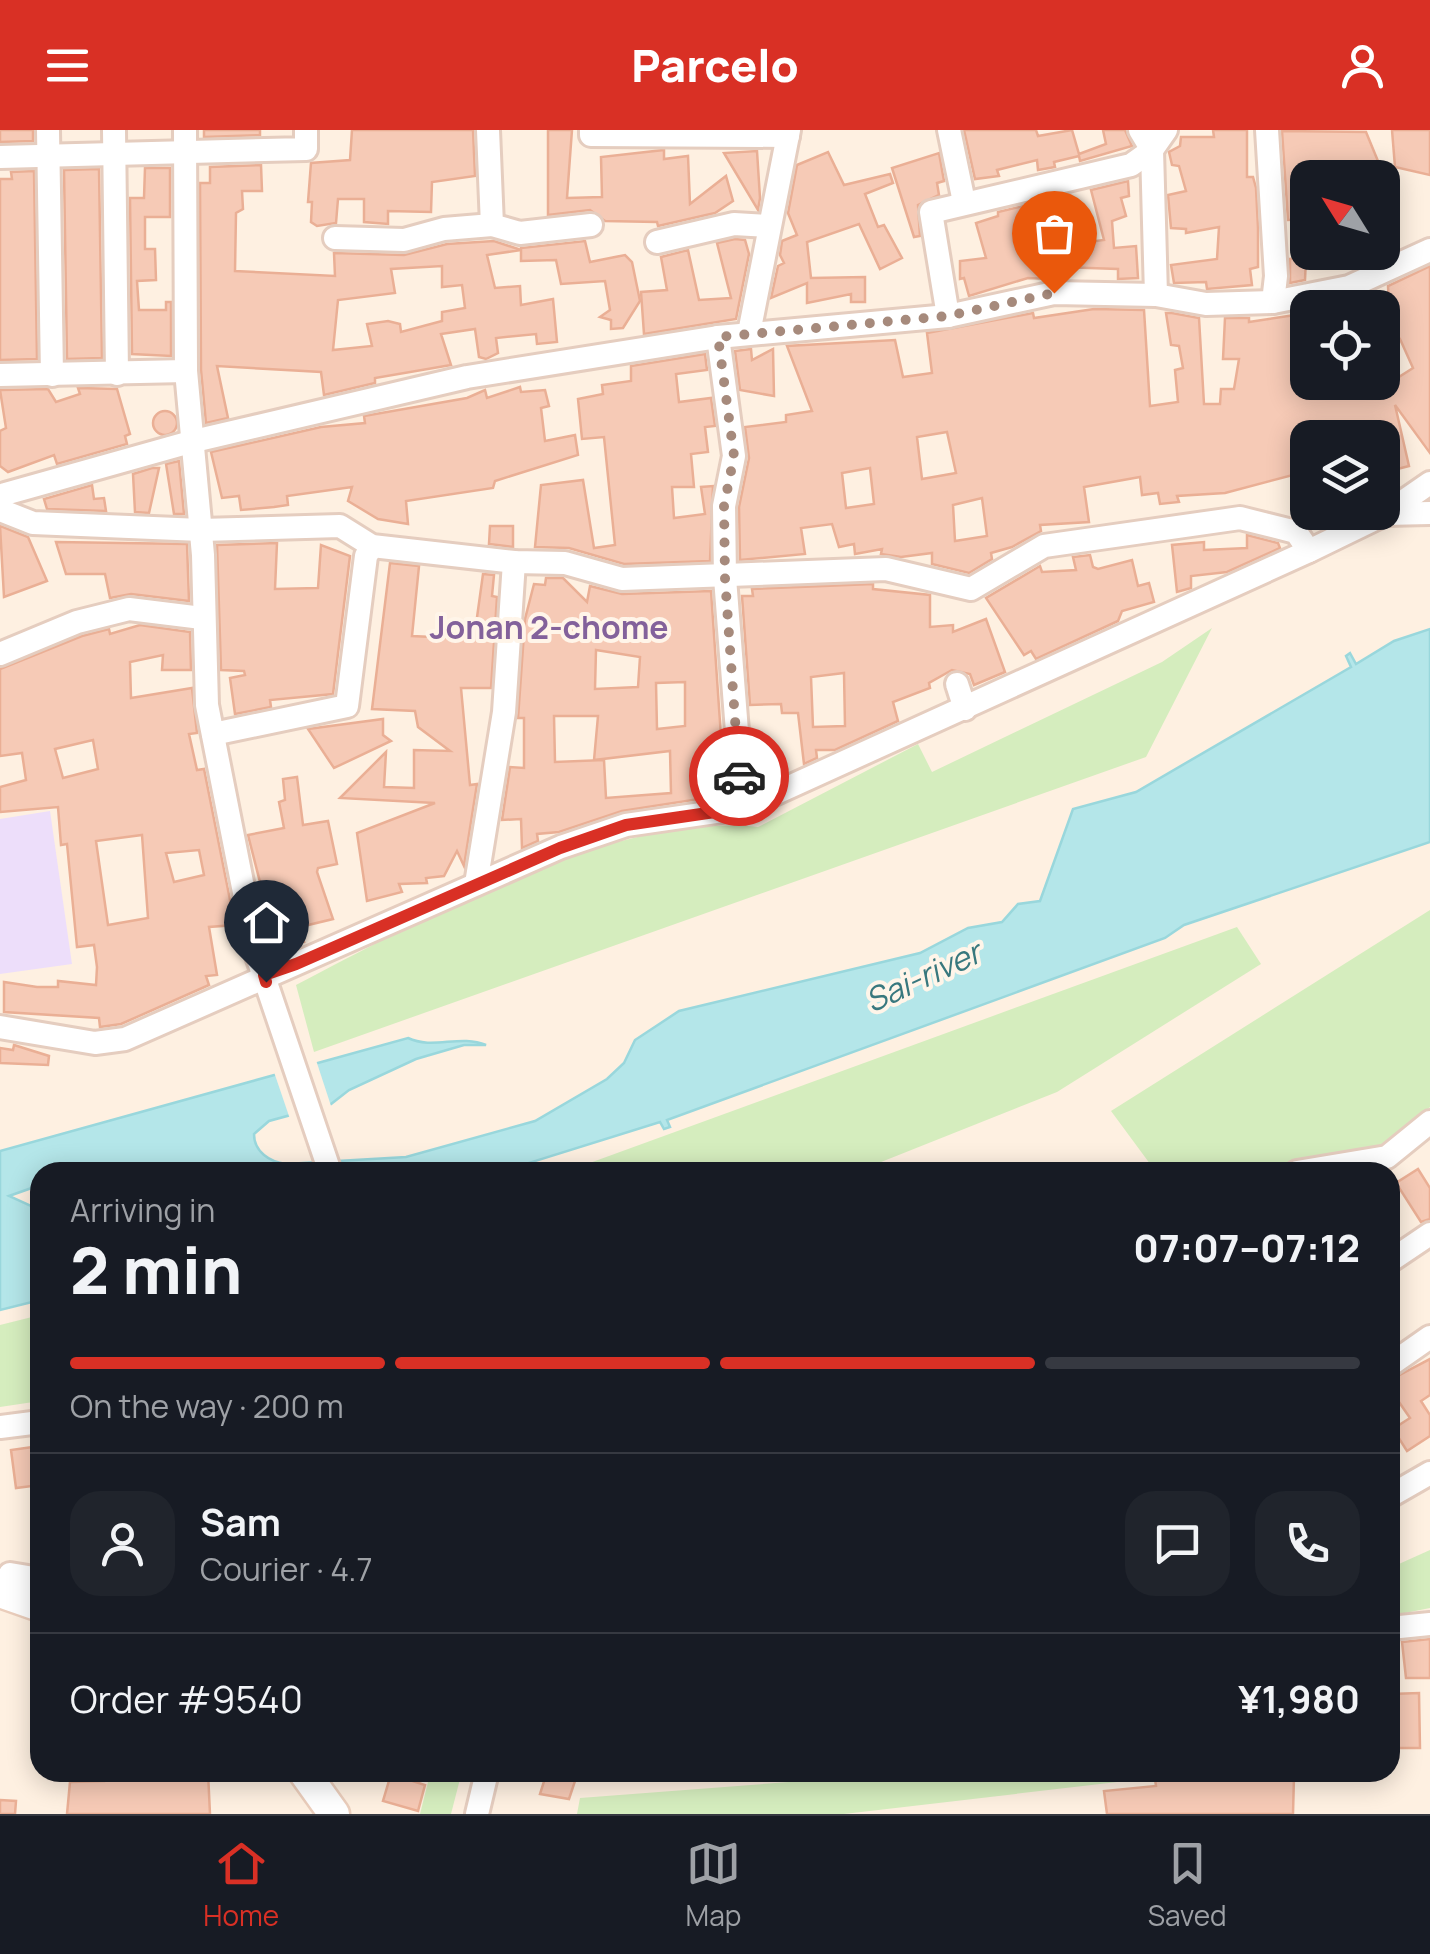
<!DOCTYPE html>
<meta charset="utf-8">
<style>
:root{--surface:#171b24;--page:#20242c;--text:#f1f3f6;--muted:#9ea1a6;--line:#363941;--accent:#d93025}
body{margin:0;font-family:Manrope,sans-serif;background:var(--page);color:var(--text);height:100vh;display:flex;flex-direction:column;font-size:38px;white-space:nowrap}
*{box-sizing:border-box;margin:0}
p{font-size:32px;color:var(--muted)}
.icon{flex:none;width:55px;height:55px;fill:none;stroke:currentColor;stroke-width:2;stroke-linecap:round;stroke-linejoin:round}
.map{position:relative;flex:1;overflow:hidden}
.panel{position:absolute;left:30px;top:1032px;width:1370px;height:620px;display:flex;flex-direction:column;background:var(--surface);border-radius:30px;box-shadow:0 5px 25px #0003}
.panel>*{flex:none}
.needle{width:65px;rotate:307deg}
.controls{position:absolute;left:1290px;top:30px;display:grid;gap:20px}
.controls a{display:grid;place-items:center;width:110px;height:110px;border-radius:20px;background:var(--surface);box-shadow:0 5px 25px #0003;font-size:50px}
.pin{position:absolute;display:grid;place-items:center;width:85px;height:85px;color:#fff;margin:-102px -42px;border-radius:50% 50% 50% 0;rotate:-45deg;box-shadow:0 0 10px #0007}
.pin .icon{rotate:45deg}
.courier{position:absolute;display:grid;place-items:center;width:100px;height:100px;margin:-50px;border:8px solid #d93025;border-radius:50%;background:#fff;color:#222;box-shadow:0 2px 12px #0007}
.head em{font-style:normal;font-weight:800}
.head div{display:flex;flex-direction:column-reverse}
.head{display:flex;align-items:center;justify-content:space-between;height:170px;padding:0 40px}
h1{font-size:65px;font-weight:800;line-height:75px}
.bar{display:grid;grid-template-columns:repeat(4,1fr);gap:15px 10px;align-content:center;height:120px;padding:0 40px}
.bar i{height:12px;border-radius:8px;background:var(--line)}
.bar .current{background:var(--accent)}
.bar p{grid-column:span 4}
.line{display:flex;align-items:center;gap:25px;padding:0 40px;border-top:2px solid var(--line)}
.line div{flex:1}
.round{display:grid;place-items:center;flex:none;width:105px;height:105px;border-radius:30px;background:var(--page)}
header{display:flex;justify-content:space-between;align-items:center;height:130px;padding:0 40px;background:var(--accent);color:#fff;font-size:45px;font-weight:800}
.dock{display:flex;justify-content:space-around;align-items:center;height:140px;border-top:2px solid var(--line);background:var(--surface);font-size:28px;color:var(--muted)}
.dock a{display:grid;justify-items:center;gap:5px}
.dock .current{color:var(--accent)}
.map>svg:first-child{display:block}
.education{fill:#eddefa}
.green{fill:#d5edbe}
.water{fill:#b4e6e9;stroke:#99d7dc;stroke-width:2.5}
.pier{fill:#fef0e1}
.building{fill:#f6cab6;stroke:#eaaf95;stroke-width:2.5;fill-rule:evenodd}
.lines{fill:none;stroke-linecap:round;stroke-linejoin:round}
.street-casing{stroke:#e5cdbf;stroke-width:28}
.secondary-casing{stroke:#ebcebc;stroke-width:35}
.street{stroke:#fff;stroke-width:22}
.secondary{stroke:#fff;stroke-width:30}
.done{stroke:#a68a7c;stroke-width:10;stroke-dasharray:0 18}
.route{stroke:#d93025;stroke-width:12}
.labels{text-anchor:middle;stroke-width:8;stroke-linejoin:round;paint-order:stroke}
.neighbourhood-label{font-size:32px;font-weight:bold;fill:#83619b;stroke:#fff5e9}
.water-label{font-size:32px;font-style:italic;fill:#38787e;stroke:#fff5e9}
</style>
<header><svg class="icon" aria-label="menu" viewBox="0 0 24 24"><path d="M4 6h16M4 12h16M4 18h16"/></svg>Parcelo<svg class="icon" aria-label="person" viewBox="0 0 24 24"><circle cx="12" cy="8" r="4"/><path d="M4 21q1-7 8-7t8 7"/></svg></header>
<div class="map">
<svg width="1430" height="1684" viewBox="0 0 1430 1684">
<rect width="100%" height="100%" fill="#fef0e1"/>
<polygon class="education" points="50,681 72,834 0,844 0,689"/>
<g class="green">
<path d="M1212 498 1146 627 314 922 296 855C423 789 612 682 758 697L918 614 932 642 1162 532Z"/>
<path d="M1430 780V977C1414 994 1392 1017 1370 1025 1308 1045 1221 1042 1156 1042L1111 981Z"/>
<polygon points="1237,797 1261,834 1057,962 856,1042 565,1042"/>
<polygon points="40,1185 40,1271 0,1277 0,1195"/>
<polygon points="1430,1420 1430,1478 1390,1486 1390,1438"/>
<polygon points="907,1643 1148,1643 1143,1649 844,1684 577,1684 580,1668"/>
<polygon points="430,1644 460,1649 451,1684 420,1684"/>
</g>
<path class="water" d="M1430 499V712L1184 795 1165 808 667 990 670 997 664 999 660 992 500 1042H232L175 1035 40 1042V1055L9 1066 40 1080V1170L0 1180V1021L408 908C433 920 460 904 486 915H464L416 929 349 960 331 974 269 991 254 1004C254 1022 270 1032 286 1034L406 1027 535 991 607 949 624 933 635 910 679 881 920 823 968 798 1002 792 1018 774 1040 771 1073 679 1136 662 1351 537 1346 526 1350 523 1356 534 1394 511Z"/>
<polygon class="pier" points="316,930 332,979 291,992 274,942"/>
<g class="building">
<polygon points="0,0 33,0 33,11 0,12"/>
<polygon points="204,0 260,0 260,5 204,7"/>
<polygon points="352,0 473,0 475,46 432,52 431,82 388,81 388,94 364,92 364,69 338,69 336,93 317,96 311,92 312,72 308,72 311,33 350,30"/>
<polygon points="548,0 572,0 567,68 602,67 601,27 664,20 664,29 688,26 690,74 726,46 733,71 715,83 658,96 657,92 605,91 590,80 548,85"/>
<polygon points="964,0 1036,0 1038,6 1072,0 1079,24 1106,14 1103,0 1125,0 1132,16 1080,31 1079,26 1054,32 1055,37 1038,40 1037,30 997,40 999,46 975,49"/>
<polygon points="1213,0 1247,0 1247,47 1253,47 1256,58 1258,98 1258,137 1250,139 1252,155 1207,159 1206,152 1174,153 1171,135 1217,129 1219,97 1186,103 1186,99 1171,98 1168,65 1186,61 1179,36 1172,35 1169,22 1180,16 1181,7 1214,7"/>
<polygon points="1392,0 1430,0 1430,45 1395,37"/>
<polygon points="1282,1 1366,2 1380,36 1370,36 1371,46 1334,47 1334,38 1325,37 1324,47 1308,48 1308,89 1288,90"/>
<polygon points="757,21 760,68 758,80 724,23"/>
<polygon points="828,22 844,55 890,44 893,53 865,64 878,97 884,95 902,128 880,139 859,94 807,112 811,148 865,147 865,172 851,172 851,164 807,173 807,153 771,168 778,136 784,133 780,125 782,111 797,105 788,83 797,35"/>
<polygon points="939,23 944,51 937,53 939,65 918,75 920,106 914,107 892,38"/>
<path d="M261 35 262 61H242L243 79 236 83 235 141 335 146 334 123 404 125 447 114 494 111 521 120 487 125 495 158 520 156 521 175 553 169 557 212 537 214 536 204 496 208 498 223 486 229 479 227 475 199 441 204 451 235 375 248V253L324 265 321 242 217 236 228 288 206 293 201 240 200 53H210V37ZM442 136V157L462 155 465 178 442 182V191L401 202 400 194 388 191 367 194 372 216 333 220 338 170 395 163 391 139Z"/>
<polygon points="145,38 170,38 170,87 145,87 145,119 155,119 156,150 137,151 139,180 166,180 166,172 171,172 171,226 132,224 130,68 144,68"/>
<polygon points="99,39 102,228 67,229 64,40"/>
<polygon points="34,41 37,229 0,230 0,49 12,49 11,42"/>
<polygon points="1128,51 1129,66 1121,68 1126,86 1112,91 1114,118 1136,116 1138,148 1118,149 1118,139 1059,137 1050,142 1049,149 1028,148 969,166 964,148 960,149 960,131 986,128 976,93 998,86 998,82 1049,70 1056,116 1104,110 1091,60"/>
<polygon points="735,109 745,110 749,124 736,189 644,204 641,162 667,160 661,127 688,120 699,170 731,168 717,113"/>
<polygon points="585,111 590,132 625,125 632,132 640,171 623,198 611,199 611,190 600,187 610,180 605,151 561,154 556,130 521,131 521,118"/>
<polygon points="1327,122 1368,122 1368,132 1359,136"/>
<polygon points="1306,128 1305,150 1290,153 1290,129"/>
<path d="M1430 136V323L1395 275 1409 336 1382 343V308H1308V341L1225 363 1177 366 1179 372 1160 374 1158 363 1142 365 1140 347 1084 357 1089 392 1040 395 1041 401 1012 417 991 423 992 429 969 443 932 434V423L901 427 881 424 882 419 855 424 854 414 839 417 832 394 801 398 805 424 740 430 739 377 749 328 745 297 786 292V285L812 281 787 216 895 210 903 247 932 243 927 203 1033 183 1034 188 1094 179 1144 180 1150 276 1178 272 1175 240 1183 238 1179 216 1171 215 1166 183H1172L1199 188 1204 274H1220L1221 259H1234L1239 229H1223L1225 188H1249V192L1308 183V252H1391L1413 238 1400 209 1382 213V174H1389L1388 156ZM947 302 956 343 922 349 917 307ZM870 338 874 374 846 378 842 343ZM982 368 987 406 955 411 953 375Z"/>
<polygon points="751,219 752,230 773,219 774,266 740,260 735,221"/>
<polygon points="705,224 707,240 676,244 679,272 711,268 715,296 705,297 708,322 691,324 694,357 672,357 674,388 705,384 701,357 713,356 710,431 624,434 569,418 535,417 541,355 583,350 594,418 615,415 604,307 582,309 578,269 603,264 602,255 631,251 631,236"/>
<polygon points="520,257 521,262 545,260 549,276 541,278 545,311 575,305 578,325 495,351 493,358 406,371 408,394 378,389 348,371 352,357 287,366 288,375 274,377 241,380 239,366 222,368 211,322 321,297 365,293 364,286 467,268 485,260 487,268"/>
<polygon points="78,258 117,259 130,304 125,306 127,314 57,334 54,325 8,342 0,336 0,301 6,298 0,260 48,259 56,272 80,264"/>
<circle cx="165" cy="293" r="12"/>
<polygon points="179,331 184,384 174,384 166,334"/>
<polygon points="152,338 159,338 149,383 135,382 133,344"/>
<polygon points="92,355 94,369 104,368 106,381 47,379 44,369"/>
<polygon points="0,396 28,407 47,451 4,467"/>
<polygon points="490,396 513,396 513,417 489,414"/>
<polygon points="1247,405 1278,413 1280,418 1227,442 1191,446 1191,458 1177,462 1172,415 1204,412 1204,420 1247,418"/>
<polygon points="56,412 187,414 189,471 131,464 110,468 105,444 66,444"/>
<polygon points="277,413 275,459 318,458 321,415 350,426 333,564 270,570 271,577 235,584 230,548 245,545 244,541 221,540 217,415"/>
<polygon points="1090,425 1093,437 1098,439 1132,430 1138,456 1149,453 1154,472 1122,481 1118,491 1036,529 1031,521 1024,525 986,468 1040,436 1042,442 1076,440 1073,427"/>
<polygon points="390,433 419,436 412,506 474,509 483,444 494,445 492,466 497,467 491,558 461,558 470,655 477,654 464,736 457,721 444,746 426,748 427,753 399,754 402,762 367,771 357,703 435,673 340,668 386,622 384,657 414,658 414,620 450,621 418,597 415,581 372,579"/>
<path d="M546 448H563L587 472 590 456 622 464 711 461 725 665 622 681 559 702 537 704 538 711 522 718 521 689 502 690 510 637 524 638V588H518L525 489 534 454 545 455ZM596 520 640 527 638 557 595 559ZM685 552V596L657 599 656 553ZM554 586H598L594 630 670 621 671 663 606 668 604 630 555 632Z"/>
<path d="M873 454V459L930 465V497L953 495V502L986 489 1005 542 974 555 970 544 952 540 929 553 930 558 893 572 898 591 835 620H816L817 628 804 634 798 583H782L781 574 750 575 742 466H753L752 459ZM844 543 845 596 813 597 811 547Z"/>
<path d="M140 495 190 502 191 540H162L163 525 130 532 131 568 192 558 197 603 189 604 197 640 204 639 235 795 209 797 217 845 206 846 209 855 121 894 100 897 99 888 4 882V852L37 857H58V851L96 855 97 837 94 815 77 817 67 714 61 715 58 677 0 682V657L26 650 22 623 0 626V539L82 506 109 499 110 504ZM93 610 98 639 63 648 55 619ZM142 705 148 788 108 795 96 711ZM199 720 204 745 174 752 166 723Z"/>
<polygon points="383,589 383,605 391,611 334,638 308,599"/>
<polygon points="297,647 303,695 328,691 337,734 318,738 317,742 333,789 300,797 304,812 276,815 248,705 284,698 279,672 285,670 283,649"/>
<polygon points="14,915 49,926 48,935 0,933 0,918 13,920"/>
<polygon points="1418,1039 1430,1058 1430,1089 1421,1092 1396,1053"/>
<polygon points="1430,1229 1430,1265 1421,1271 1430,1285 1430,1306 1407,1321 1393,1299 1410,1288 1390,1259 1390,1250"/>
<polygon points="40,1316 40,1355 16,1358 11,1320"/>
<polygon points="1430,1509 1430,1548 1406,1548 1402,1512"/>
<polygon points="1419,1563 1420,1618 1394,1618 1391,1564"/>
<polygon points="104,1642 208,1642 210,1684 67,1684 70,1652 104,1651"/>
<polygon points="547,1642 578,1642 569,1669 540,1664"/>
<polygon points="1154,1642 1294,1646 1293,1684 1107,1684 1104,1661 1156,1656"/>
<polygon points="391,1644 425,1655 418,1681 383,1671"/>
<polygon points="0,1670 16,1671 15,1684 0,1684"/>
</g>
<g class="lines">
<g class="street-casing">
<g id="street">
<polyline points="48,0 52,245"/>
<polyline points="114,0 117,244"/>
<polyline points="185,0 186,241 203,425 207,575 256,823 330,1042"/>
<polyline points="488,0 492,95 520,103 591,95"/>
<polyline points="591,0 591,5 788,6"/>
<polyline points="949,0 964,72"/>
<polyline points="1140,0 1152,20 1156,165"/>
<polyline points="1267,0 1276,146 1273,172"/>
<polyline points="0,27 306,19 306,0"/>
<polyline points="335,108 404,110 444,99 492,95"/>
<polyline points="657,112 734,94 768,96"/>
<polyline points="948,186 931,82 1131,35 1152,20 1166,0"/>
<polyline points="749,203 789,0"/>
<polyline points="718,207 734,326 724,376 725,448 743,678"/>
<polyline points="0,245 186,241"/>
<polyline points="5,364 194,311 467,247 718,207 948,186 1054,163 1156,165 1206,174 1273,172 1349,157 1430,120"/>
<polyline points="0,380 33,393 201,400 340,396 372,416 514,432 565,433 622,449 886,439 971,459 1044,416 1240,388 1296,402 1309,421"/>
<polyline points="1385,384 1430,383"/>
<polyline points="0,524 77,492 129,479 202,488"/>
<polyline points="957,554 965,579"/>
<polyline points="213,604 347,576 366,426 372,416"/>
<polyline points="476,754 504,582 514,432"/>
<polyline points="0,897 95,913 125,909 561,717 626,695 743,678 1309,421 1385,384 1430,353"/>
<polyline points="1297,1042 1387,1027 1430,992"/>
<polyline points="1390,1131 1430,1104"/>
<polyline points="1390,1235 1430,1207"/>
<polyline points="0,1297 40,1292"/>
<polyline points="1390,1366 1430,1343"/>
<polyline points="10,1444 40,1449"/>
<polyline points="1390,1498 1430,1494"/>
<polyline points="477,1684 487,1642"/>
</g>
</g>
<g class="secondary-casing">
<g id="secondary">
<polyline points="0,1462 40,1476"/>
<polyline points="304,1642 334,1684"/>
</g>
</g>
<use href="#street" class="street"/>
<use href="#secondary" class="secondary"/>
</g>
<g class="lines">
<polyline class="done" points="739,646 725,448 724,376 734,326 718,207 948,186 1054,163"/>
<polyline class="route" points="266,852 264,845 296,834 560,718 626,695 742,678 739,646"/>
</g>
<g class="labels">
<g class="neighbourhood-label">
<text x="549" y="509">Jonan 2-chome</text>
</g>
<g class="water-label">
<text transform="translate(923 847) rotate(-25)" y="11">Sai-river</text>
</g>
</g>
</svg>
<div class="controls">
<a><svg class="needle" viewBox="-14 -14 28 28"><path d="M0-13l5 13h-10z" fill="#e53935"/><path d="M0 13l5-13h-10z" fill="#9ea1a6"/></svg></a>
<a><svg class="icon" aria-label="locate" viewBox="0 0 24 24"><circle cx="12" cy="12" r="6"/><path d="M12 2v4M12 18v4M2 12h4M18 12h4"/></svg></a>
<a><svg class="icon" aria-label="layers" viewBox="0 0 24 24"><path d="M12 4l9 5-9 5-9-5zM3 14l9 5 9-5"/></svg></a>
</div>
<div class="pin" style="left:1054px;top:163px;background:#ea580c"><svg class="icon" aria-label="bag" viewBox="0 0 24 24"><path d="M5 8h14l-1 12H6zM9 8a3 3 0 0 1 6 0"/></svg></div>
<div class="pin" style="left:266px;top:852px;background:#1f2937"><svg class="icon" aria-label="home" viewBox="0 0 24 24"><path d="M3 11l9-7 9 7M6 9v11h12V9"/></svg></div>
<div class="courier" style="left:739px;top:646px"><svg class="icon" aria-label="car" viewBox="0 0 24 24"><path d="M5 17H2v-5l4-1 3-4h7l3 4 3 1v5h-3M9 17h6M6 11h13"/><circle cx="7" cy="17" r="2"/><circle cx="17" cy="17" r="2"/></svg></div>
<section class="panel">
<div class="head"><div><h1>2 min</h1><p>Arriving in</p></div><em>07:07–07:12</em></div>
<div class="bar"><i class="current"></i><i class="current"></i><i class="current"></i><i></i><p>On the way · 200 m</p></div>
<div class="line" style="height:180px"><a class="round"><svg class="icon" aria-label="person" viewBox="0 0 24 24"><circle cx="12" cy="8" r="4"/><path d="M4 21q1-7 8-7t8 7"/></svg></a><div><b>Sam</b><p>Courier · 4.7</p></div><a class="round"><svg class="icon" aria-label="chat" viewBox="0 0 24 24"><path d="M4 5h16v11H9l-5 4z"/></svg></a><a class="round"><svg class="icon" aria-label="phone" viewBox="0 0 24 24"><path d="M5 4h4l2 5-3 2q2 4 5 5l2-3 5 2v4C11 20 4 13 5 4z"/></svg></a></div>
<div class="line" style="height:130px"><div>Order #9540</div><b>¥1,980</b></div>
</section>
</div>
<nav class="dock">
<a class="current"><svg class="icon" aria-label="home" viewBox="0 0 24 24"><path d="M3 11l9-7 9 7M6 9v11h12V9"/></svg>Home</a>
<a><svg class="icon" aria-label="map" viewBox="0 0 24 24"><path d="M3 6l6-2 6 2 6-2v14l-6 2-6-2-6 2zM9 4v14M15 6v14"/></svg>Map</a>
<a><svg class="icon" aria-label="saved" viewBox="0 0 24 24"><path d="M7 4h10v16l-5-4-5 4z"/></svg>Saved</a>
</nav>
